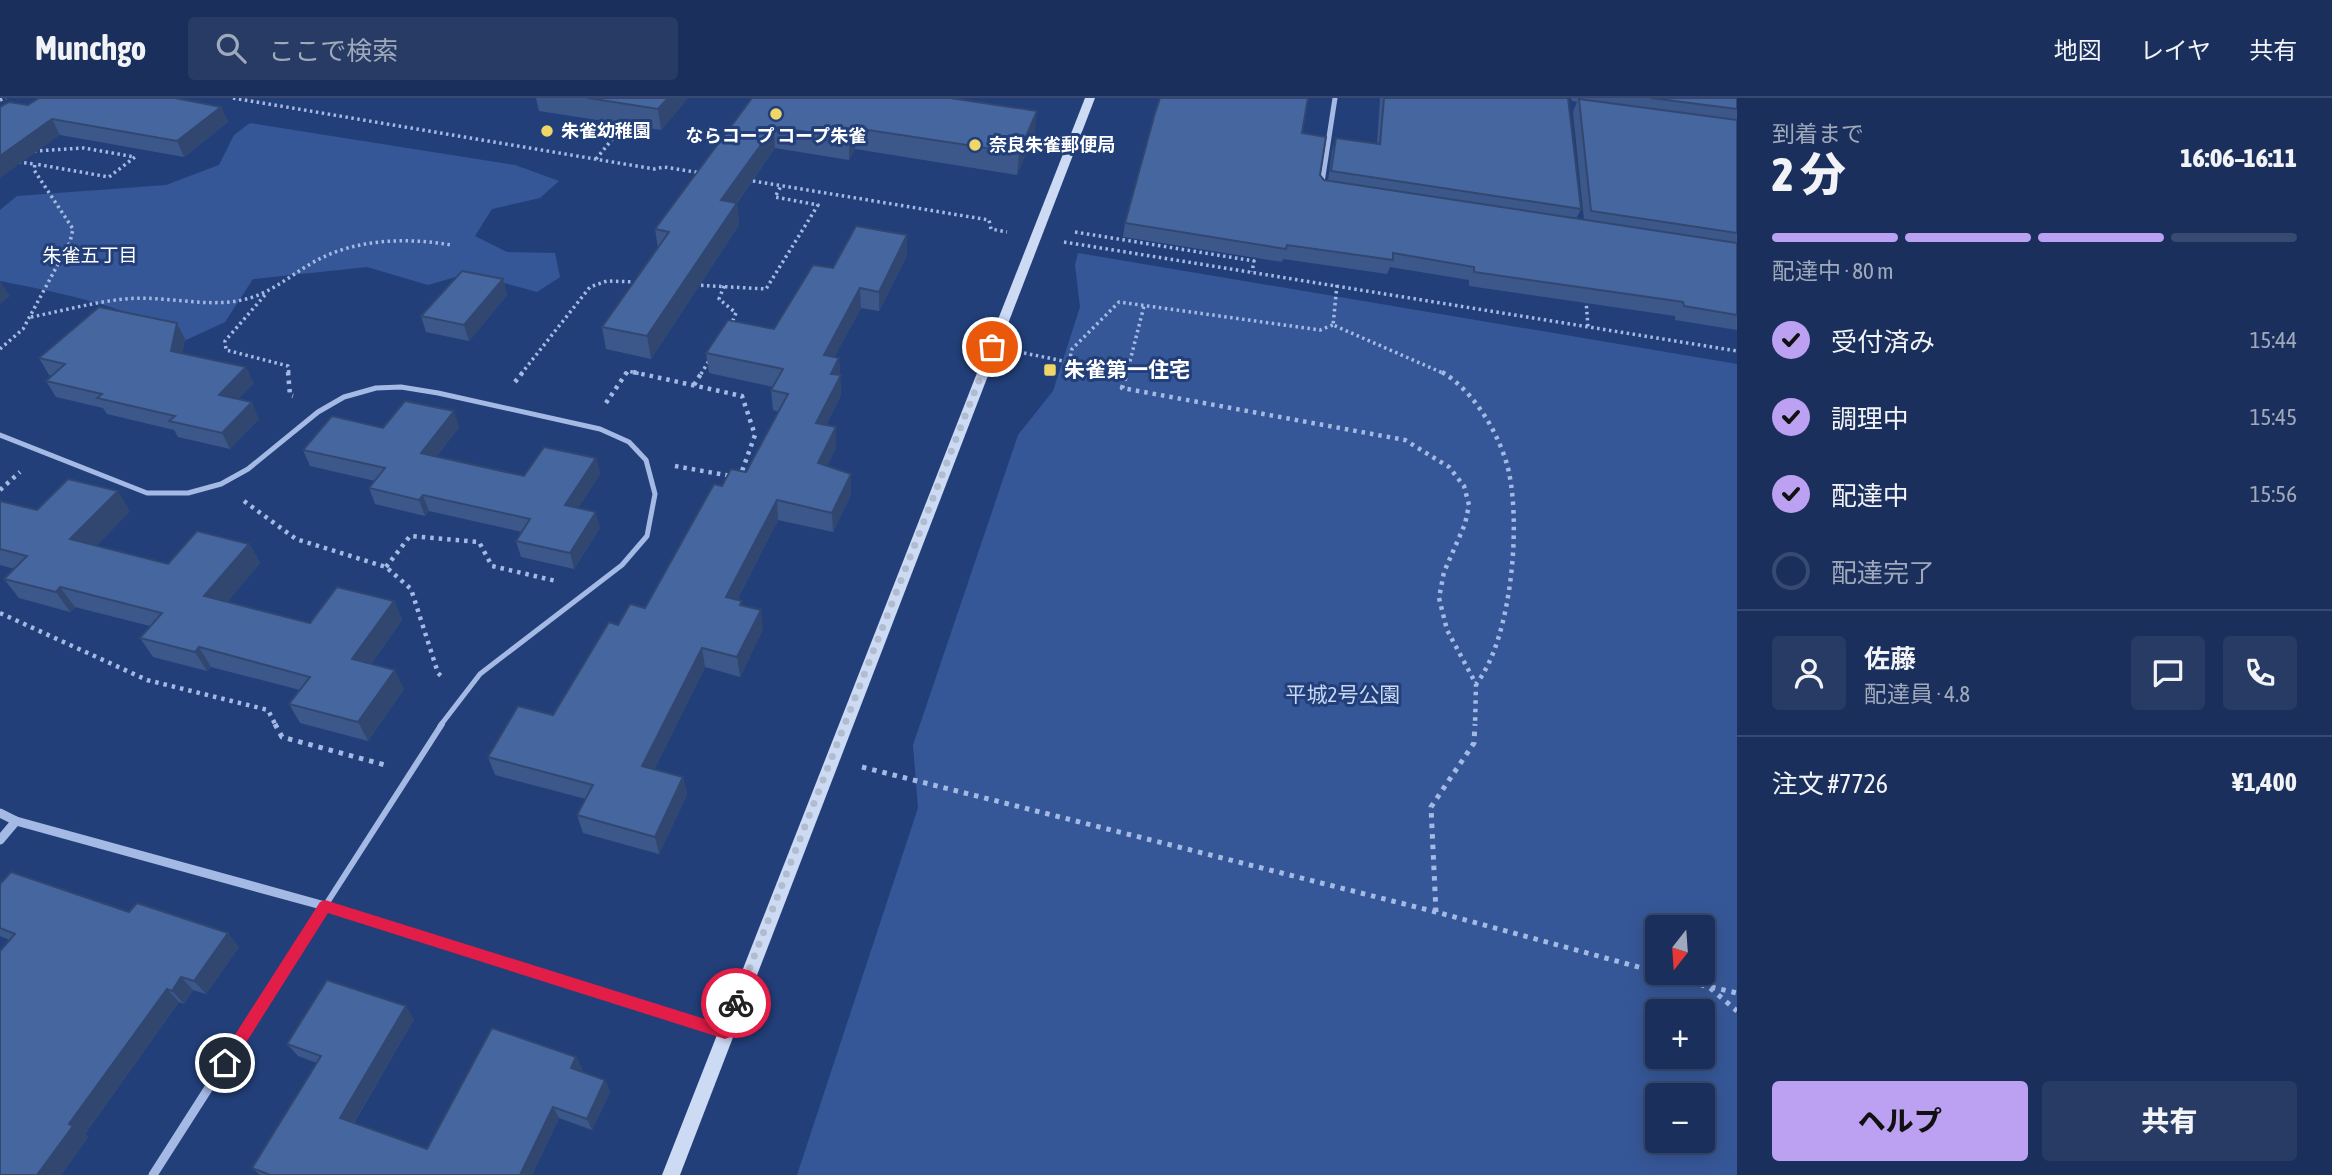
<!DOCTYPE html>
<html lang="ja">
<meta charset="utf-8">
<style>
:root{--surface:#1a2f5b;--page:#273b64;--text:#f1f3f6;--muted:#9fa9bb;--line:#384a71;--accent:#bca0f2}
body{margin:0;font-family:"Asap Condensed","Noto Sans JP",sans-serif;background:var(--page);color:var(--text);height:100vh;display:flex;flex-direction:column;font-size:26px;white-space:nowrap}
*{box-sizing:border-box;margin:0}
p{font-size:23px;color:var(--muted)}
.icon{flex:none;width:38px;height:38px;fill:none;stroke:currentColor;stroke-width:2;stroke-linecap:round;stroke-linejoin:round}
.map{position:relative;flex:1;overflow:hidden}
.drawer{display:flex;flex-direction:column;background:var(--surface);width:595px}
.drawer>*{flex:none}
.needle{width:46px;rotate:197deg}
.fabs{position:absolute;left:1645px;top:817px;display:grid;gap:14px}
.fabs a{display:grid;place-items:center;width:70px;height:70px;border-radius:7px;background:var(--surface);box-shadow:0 4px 18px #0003,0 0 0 2px var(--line);font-size:35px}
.pin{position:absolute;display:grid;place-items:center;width:60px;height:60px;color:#fff;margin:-30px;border:4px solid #fff;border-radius:50%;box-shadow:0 2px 7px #0007}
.courier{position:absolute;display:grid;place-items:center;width:70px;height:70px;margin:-35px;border:5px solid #e11d48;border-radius:50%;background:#fff;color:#222;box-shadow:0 2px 9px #0007}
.overview em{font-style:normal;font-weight:800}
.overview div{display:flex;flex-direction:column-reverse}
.overview{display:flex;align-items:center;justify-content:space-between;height:119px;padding:0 35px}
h1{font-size:46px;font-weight:800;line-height:52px}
.bar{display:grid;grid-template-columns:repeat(4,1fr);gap:10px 7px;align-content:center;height:84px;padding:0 35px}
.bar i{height:9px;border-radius:5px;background:var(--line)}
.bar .on{background:var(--accent)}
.bar p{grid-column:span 4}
.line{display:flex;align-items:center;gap:18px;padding:0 35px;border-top:2px solid var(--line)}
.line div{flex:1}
.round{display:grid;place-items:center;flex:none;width:74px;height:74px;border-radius:7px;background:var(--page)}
ol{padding:0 35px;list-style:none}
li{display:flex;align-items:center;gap:21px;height:77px}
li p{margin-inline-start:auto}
li .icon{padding:7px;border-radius:50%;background:var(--accent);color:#111;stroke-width:4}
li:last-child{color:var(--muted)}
li i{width:38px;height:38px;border:4px solid var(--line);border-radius:50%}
.primary-button{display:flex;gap:14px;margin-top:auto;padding:14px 35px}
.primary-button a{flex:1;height:80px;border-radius:7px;background:var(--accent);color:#111;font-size:28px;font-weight:800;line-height:80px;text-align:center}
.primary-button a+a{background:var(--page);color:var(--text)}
header{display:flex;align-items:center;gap:42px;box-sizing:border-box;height:98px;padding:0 35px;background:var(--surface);border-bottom:2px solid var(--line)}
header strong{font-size:33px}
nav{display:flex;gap:38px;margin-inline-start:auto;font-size:24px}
.search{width:490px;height:63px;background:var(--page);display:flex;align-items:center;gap:18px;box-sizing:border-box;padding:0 24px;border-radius:7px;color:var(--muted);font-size:26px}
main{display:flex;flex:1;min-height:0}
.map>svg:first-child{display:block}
.green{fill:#365797;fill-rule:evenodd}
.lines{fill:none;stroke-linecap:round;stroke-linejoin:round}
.path-far2{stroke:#a4bae4;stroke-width:3.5;stroke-dasharray:2.5 3.5;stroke-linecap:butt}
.path-far1{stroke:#a4bae4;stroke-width:4.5;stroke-dasharray:3.5 5;stroke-linecap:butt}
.path{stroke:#a4bae4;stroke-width:5;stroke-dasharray:4.5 6;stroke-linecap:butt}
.lane-far1{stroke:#a4bae4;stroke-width:5}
.lane{stroke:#a4bae4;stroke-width:6}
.street-far1{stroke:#a4bae4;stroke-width:5}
.street{stroke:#a4bae4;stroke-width:9}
.secondary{fill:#cddaf4;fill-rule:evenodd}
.wall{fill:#3c588a}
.shaded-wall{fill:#314770}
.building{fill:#4666a0;stroke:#314770;stroke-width:2}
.route{fill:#e11d48}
.done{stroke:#b2bcd0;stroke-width:7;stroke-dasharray:0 12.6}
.poi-dot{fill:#f0d667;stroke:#223f79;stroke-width:2.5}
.labels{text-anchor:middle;stroke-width:6;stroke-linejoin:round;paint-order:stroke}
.far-poi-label{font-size:18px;font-weight:bold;fill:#fff;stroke:#223f79;text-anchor:start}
.far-neighbourhood-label{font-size:19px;fill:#fff;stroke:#223f79}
.poi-label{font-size:21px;font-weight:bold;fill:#fff;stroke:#223f79;text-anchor:start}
.park-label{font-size:21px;fill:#c7d7f4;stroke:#223f79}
</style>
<header>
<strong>Munchgo</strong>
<div class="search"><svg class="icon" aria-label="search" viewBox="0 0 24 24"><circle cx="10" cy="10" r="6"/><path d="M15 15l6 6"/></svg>ここで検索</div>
<nav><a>地図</a><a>レイヤ</a><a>共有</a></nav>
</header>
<main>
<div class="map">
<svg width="1737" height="1077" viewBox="0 0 1737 1077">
<rect width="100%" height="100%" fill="#223f79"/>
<g class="green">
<path d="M250 25 515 67 559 83 540 100 492 111 475 138 507 154 555 155 560 179 537 194 469 175 428 187 367 169 253 181 225 224 184 243C127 207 65 196 0 183V112L17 98 166 87 219 67 234 37Z"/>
<path d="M1078 155 1737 266V1077H797L918 710 913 647 1018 337 1053 293 1080 209 1075 167ZM1657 830H1703V875H1657ZM1657 914H1703V959H1657ZM1657 998H1703V1043H1657Z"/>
</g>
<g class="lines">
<g class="path-far2">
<polyline points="233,0 654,71 664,69 701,75"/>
<polyline points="0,2 6,0"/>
<polyline points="34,53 84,50 135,59 109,79 35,66"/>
<polyline points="596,61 628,22"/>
<polyline points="747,82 989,122 991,131 1007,134"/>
<polyline points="1075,134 1254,163 1252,174"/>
<polyline points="1064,144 1737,253"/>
<polyline points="695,187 766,191 818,107 775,99 781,88"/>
<polyline points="1337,187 1333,227 1445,276"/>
<polyline points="724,188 719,201 736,215 731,227"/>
<polyline points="265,197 225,243 226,252 288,268 289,276"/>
<polyline points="1586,202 1588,229"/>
<path d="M31 219C62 213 94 204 125 201 163 197 205 210 242 202 270 196 288 179 312 165 353 141 405 139 451 147"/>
<polyline points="0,251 23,231 70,144 73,131 34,72 35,66 18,64"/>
<polyline points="1024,255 1127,276"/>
<polyline points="1069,264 1072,251 1119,204 1320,232 1333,227"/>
<polyline points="1127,275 1144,208"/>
<polyline points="521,276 590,189 607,183 637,184"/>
<polyline points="626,276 628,273 641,276"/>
<polyline points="701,276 710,261"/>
</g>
<g class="path-far1">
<polyline points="288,274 290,297 293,298"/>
<polyline points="633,274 742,298 755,337 741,376"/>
<polyline points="1123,274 1127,275 1122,290 1405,342 1449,369 1464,388 1469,407 1465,426 1444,474 1439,500 1447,532 1476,586 1475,628"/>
<path d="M1442 274C1472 292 1495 329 1506 363 1523 418 1512 542 1476 586"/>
<polyline points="515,284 523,274"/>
<polyline points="694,287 702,274"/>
<polyline points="606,305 627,274"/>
<polyline points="675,368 731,378"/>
<polyline points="0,392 20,374"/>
<polyline points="244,403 296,441 386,469 411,491 438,575 444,581"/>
<polyline points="386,469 410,438 479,444 492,468 556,483"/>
<polyline points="0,515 147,582 268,612 276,628"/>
</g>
<g class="path">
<polyline points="275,626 282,639 385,667"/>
<polyline points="862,669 1436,814 1657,874"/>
<polyline points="1436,814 1431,709 1474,645 1475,626"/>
<polyline points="1660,875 1709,889 1737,913"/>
<polyline points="1711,889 1737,895"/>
</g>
<polyline class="lane-far1" points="0,337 147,395 188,395 221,386 248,371 318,314 344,299 376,290 401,289 438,295 600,331 629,344 646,362 655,396 647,438 622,467 480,576 440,628"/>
<polyline class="lane" points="325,808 442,626"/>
<polyline class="street-far1" points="1321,91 1335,0"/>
<g class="street">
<polyline points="0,715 16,723 325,808 725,934"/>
<polyline points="0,742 16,723"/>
<polyline points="153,1077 325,808"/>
</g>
<polygon class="secondary" points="1085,0 1095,0 680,1077 662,1077"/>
</g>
<g class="wall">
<polygon points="536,0 688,0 661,32 539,13"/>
<polygon points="752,0 1035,34 1017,77 855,51 849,62 775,50 737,105 739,127 651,261 606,251 602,229 658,150 655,131"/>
<polygon points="1380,0 1568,0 1581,111 1576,121 1584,122 1573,14 1577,4 1572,3 1571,0 1737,0 1737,232 1675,222 1675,218 1469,188 1469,182 1390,169 1387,176 1283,161 1282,164 1123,139 1125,125 1302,35 1320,77 1324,82 1328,83 1332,53 1336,40 1377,46"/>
<polygon points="28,7 221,9 228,24 184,59 60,37"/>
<polygon points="907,157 879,213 861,210 834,259 839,260 841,297 826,327 836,349 827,368 851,376 851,396 833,434 778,422 737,502 742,503 742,507 763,531 740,579 705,569 654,672 683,679 687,697 659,756 583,735 577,717 586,701 495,677 488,659 553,617 618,527 645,510 722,388 746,374 779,314 773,312 771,292 773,289 709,275 706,255 774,231 833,170"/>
<polygon points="503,181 507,197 469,243 426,234 421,218"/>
<polygon points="177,225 185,241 182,255 254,285 238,301 259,321 230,351 178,339 174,332 107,316 103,310 56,299 46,283 52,277 49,277 39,260"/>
<polygon points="459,329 437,358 524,378 596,360 600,376 578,410 600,430 574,471 521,459 516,443 522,434 429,413 425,418 375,406 369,390 375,383 310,368 303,352 383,330"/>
<polygon points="0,403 37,412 130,413 96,448 168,466 249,446 260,465 227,504 310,525 394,503 402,522 371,566 404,591 368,643 300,625 289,606 300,592 211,569 207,573 153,559 140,540 150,528 75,509 70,514 19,500 4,481 15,471 0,467"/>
<polygon points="0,786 129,814 239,849 206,896 193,892 184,906 179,904 85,1036 88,1039 61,1077 0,1077 10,842 0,838"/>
<polygon points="414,921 354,1025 427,1051 576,959 582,971 580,973 605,982 610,994 592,1032 559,1020 532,1077 260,1077 252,1070 317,965 298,958 287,946"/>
</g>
<g class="shaded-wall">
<polygon points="668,0 688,0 661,32 658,11"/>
<polygon points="221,9 228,24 184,59 177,43"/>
<polygon points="1037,13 1035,34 1017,77 1019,55"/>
<polygon points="52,21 60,37 0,80 0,58"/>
<polygon points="774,29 775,50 723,124 721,102"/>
<polygon points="855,30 855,51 849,62 849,40"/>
<polygon points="737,105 739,127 651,261 647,238"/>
<polygon points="907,137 907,157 879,213 879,194"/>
<polygon points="503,181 507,197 469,243 464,227"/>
<polygon points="0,183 10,198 0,206"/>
<polygon points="860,190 861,210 825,277 824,257"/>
<polygon points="177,225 185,241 179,269 171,253"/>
<polygon points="839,260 841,297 817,345 816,325 831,276"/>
<polygon points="246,269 254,285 227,313 219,297"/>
<polygon points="252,304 259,321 230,351 222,335"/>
<polygon points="454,313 459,329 427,371 421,355"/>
<polygon points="836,329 836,349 819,385 818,365"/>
<polygon points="596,360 600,376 570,423 565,407"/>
<polygon points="851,376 851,396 833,434 832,415"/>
<polygon points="118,393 130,413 84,461 70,441"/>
<polygon points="423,397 429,413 425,418 419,402"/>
<polygon points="777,402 778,422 728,519 726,499"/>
<polygon points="596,414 600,430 574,471 570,455"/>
<polygon points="249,446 260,465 216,518 204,498"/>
<polygon points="60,489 75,509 70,514 56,494"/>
<polygon points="394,503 402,522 361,580 352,561"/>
<polygon points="761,512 763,531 740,579 737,559"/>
<polygon points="199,549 211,569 207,573 195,554"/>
<polygon points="702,550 705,569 647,687 642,668"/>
<polygon points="395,572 404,591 368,643 358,624"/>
<polygon points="683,679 687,697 659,756 655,739"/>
<polygon points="228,835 239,849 206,896 194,883"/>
<polygon points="181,879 193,892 184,906 172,893"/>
<polygon points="167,891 179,904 85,1036 88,1039 61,1077 37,1077 69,1026"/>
<polygon points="406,908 414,921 350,1031 340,1020"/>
<polygon points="576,959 582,971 576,982 571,970"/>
<polygon points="605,982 610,994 592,1032 587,1021"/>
<polygon points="553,1009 559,1020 532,1077 520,1077"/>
</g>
<g class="building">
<polygon points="39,0 175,0 221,9 177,43 52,21 0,58 0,9 9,4 28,7"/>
<polygon points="588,0 668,0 658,11"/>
<polygon points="752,0 950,0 1037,13 1019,55 855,30 849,40 774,29 721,102 737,105 647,238 602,229 669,134 655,131"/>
<polygon points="1160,0 1308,0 1302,35 1326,39 1320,77 1324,82 1737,145 1737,217 1684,208 1683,204 1474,174 1474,169 1393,155 1393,162 1287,147 1286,151 1125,125 1155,15"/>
<polygon points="1384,0 1568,0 1581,111 1331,73 1336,40 1380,46"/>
<polygon points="1651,0 1737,0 1737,11"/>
<polygon points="1579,1 1737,22 1737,135 1591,113"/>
<polygon points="856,128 907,137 879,194 860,190 824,257 839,260 831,276 841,277 816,325 836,329 818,365 851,376 832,415 777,402 726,499 742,503 740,507 761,512 737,559 702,550 642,668 683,679 655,739 577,717 593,687 488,659 518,608 553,617 609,524 618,527 630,506 645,510 714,386 722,388 731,371 746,374 788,296 771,292 783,271 706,255 728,222 774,231 813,167 833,170"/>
<polygon points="462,173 503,181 464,227 421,218"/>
<polygon points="99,209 177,225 171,253 246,269 219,297 252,304 222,335 169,323 175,318 97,300 102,296 46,283 65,266 39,260"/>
<polygon points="405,303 454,313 421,355 524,378 544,349 596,360 565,407 596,414 570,455 516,443 530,421 423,397 419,402 369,390 385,370 303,352 332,318 383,330"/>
<polygon points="68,381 118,393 70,441 168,466 197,433 249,446 204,498 310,525 337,489 394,503 352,561 395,572 358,624 289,606 310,579 199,549 195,554 140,540 162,515 60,489 56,494 4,481 27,458 0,451 0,403 37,412"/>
<polygon points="11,774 129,814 137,805 228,835 194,883 181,879 172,893 167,891 69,1026 73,1028 37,1077 0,1077 0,853 15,836 0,830 0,786"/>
<polygon points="327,882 406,908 340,1020 427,1051 492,930 576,959 571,970 605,982 587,1021 553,1009 520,1077 270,1077 252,1070 321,958 287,946"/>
</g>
<polygon class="route" points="325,802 721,926 731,900 741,900 743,905 730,939 725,941 328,815 230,970 220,970 220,960 320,804"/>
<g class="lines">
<polyline class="done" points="736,905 992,249"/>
</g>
<g class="poi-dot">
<circle cx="776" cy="16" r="7"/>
<circle cx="547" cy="33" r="7"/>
<circle cx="975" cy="47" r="7"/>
<rect x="1043" y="265" width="14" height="14" rx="3.5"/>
</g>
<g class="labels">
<g class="far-poi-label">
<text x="561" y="39">朱雀幼稚園</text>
<text x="776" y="44" text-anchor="middle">ならコープ コープ朱雀</text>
<text x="989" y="53">奈良朱雀郵便局</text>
</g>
<g class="far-neighbourhood-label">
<text x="90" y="164">朱雀五丁目</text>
</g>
<g class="poi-label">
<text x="1064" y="279">朱雀第一住宅</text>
</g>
<g class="park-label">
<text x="1343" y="604">平城2号公園</text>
</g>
</g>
</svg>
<div class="fabs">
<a><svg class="needle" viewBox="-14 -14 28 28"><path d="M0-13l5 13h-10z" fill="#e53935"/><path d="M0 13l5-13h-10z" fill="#9fa9bb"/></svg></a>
<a>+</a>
<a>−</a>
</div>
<div class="pin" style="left:992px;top:249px;background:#ea580c"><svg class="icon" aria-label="bag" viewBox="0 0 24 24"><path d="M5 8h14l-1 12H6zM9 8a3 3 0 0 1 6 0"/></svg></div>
<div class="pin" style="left:225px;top:965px;background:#1f2937"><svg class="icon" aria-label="home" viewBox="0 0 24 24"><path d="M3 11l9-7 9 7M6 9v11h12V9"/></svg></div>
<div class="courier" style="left:736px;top:905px"><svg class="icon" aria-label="bike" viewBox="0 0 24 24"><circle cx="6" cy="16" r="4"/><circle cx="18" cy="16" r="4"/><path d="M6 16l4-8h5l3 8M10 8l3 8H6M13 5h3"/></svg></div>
</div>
<section class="drawer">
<div class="overview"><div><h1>2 分</h1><p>到着まで</p></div><em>16:06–16:11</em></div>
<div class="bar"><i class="on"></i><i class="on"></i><i class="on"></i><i></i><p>配達中 · 80 m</p></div>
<ol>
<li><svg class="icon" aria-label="check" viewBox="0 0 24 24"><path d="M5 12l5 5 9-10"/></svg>受付済み<p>15:44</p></li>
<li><svg class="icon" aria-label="check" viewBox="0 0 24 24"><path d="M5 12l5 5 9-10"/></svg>調理中<p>15:45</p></li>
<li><svg class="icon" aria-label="check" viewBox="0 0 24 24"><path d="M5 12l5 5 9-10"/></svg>配達中<p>15:56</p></li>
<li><i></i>配達完了</li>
</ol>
<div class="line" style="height:126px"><a class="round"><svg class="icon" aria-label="person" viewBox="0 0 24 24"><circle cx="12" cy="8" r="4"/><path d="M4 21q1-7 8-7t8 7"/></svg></a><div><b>佐藤</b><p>配達員 · 4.8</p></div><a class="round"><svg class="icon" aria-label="chat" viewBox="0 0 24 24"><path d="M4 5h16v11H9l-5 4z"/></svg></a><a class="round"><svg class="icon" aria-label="phone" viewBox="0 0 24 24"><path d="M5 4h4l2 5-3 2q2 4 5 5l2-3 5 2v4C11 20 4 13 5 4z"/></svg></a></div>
<div class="line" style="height:91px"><div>注文 #7726</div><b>¥1,400</b></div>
<div class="primary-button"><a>ヘルプ</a><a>共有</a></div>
</section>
</main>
